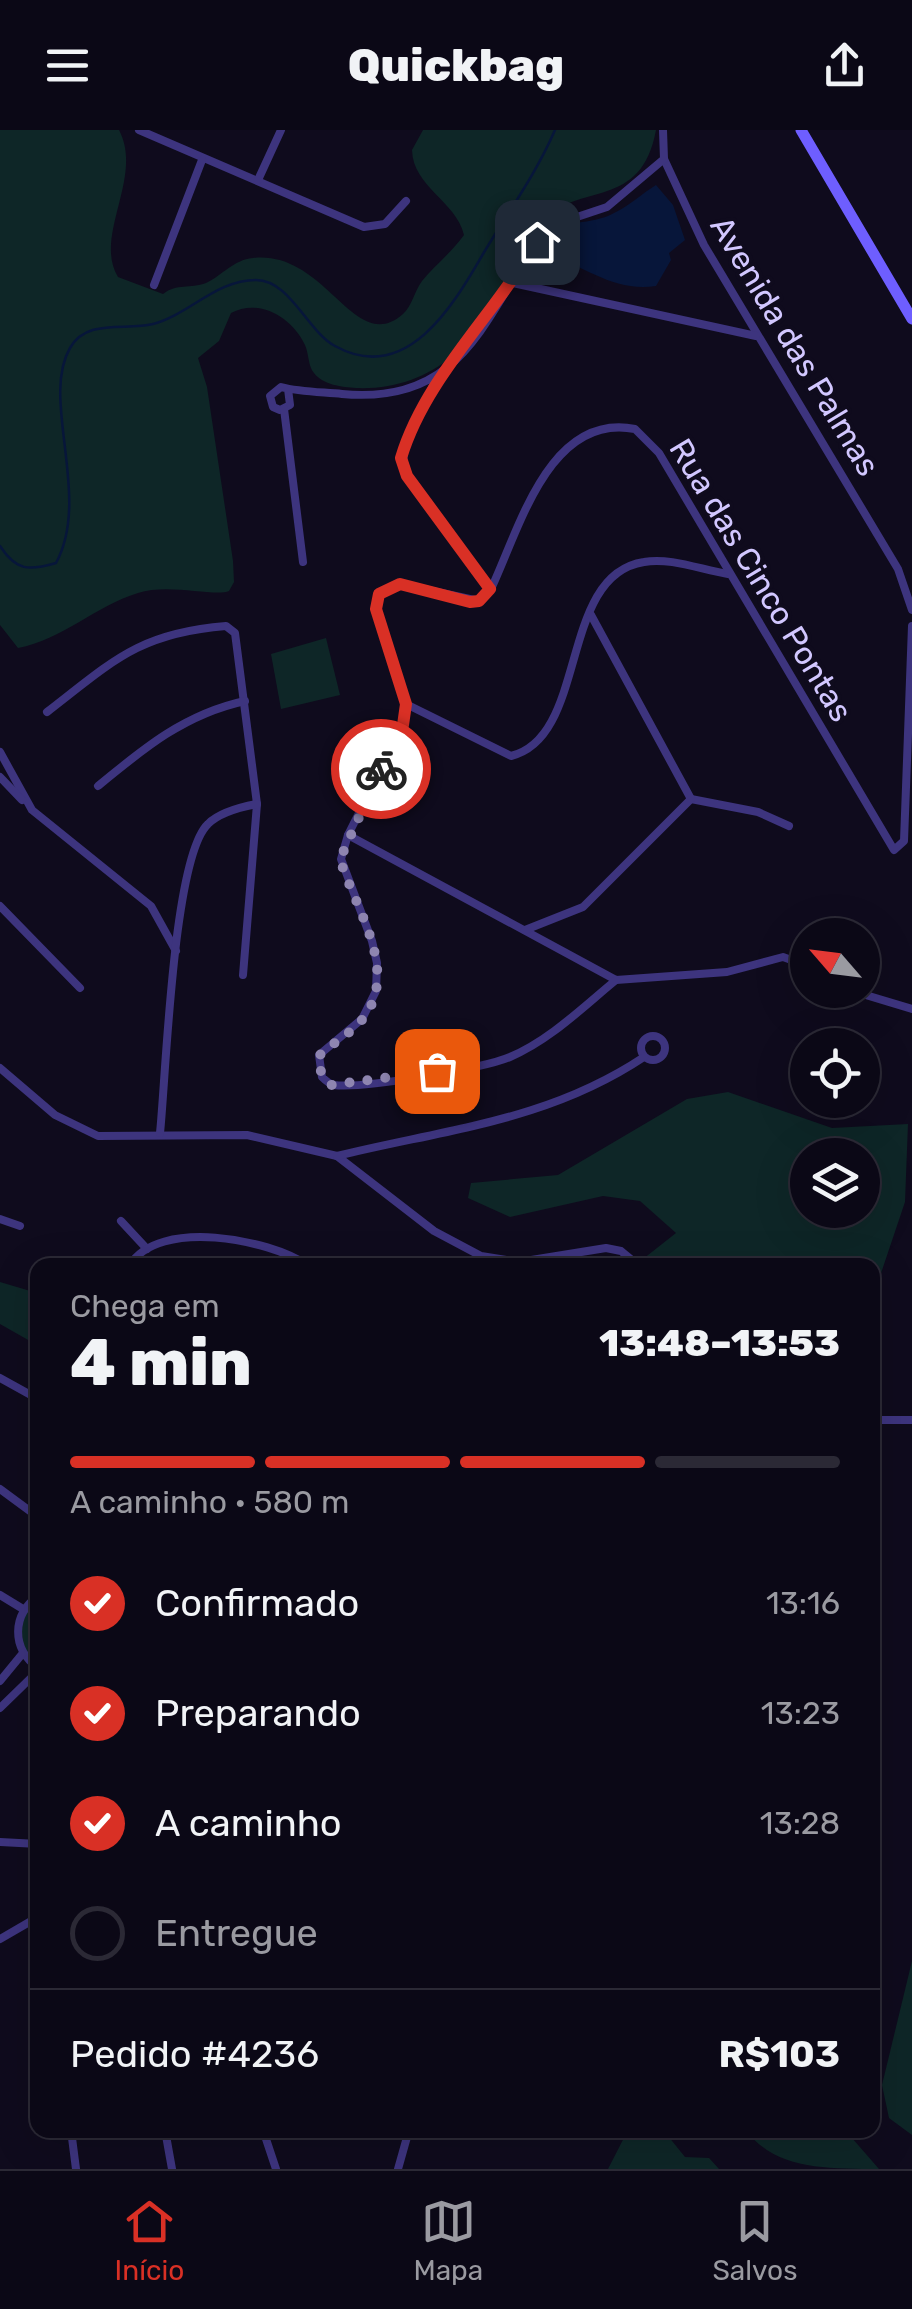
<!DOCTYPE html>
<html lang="pt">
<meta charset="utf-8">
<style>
:root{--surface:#0b0816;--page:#191623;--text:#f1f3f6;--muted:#9a9aa1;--line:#2b2935;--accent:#d93025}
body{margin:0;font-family:Rubik,sans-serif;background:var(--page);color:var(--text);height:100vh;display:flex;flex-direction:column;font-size:38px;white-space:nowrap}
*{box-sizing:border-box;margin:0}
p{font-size:32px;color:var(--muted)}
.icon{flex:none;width:55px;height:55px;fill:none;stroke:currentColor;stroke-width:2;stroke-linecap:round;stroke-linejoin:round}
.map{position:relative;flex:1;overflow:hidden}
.panel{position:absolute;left:30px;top:1128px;width:850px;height:880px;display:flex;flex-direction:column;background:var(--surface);border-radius:20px;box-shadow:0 10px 40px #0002,0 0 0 2px var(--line)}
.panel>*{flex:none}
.needle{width:65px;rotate:298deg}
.controls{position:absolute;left:790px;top:788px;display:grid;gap:20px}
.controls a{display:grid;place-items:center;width:90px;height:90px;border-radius:50%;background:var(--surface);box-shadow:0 10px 40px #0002,0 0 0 2px var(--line);font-size:50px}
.pin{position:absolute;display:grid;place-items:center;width:85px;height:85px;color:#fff;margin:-42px;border-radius:20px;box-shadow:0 5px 15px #0006}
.courier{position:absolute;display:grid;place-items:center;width:100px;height:100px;margin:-50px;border:8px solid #d93025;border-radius:50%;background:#fff;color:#222;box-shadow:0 2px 12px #0007}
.overview em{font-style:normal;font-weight:800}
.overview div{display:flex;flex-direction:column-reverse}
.overview{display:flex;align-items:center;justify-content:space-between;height:170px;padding:0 40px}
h1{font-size:65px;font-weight:800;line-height:75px}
.bar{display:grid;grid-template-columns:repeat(4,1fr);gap:15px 10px;align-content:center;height:120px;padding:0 40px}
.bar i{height:12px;border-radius:8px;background:var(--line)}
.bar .active{background:var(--accent)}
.bar p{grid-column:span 4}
.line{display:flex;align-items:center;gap:25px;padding:0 40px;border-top:2px solid var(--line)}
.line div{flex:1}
ol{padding:0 40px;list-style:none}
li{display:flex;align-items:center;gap:30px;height:110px}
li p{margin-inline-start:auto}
li .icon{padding:10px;border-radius:50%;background:var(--accent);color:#fff;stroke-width:4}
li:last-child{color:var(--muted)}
li i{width:55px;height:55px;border:5px solid var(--line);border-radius:50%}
header{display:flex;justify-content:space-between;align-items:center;height:130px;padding:0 40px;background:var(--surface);font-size:45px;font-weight:800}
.dock{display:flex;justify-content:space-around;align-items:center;height:140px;border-top:2px solid var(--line);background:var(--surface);font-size:28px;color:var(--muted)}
.dock a{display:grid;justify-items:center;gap:5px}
.dock .active{color:var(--accent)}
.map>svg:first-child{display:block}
.green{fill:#0e2627;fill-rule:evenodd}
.water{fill:#07163a}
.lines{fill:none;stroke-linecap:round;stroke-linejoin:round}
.stream{stroke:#07163a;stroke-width:2.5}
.street{stroke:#3d347e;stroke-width:8}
.secondary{stroke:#6e5eff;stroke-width:11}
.done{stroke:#8e85b0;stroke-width:10;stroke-dasharray:0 18}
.route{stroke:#d93025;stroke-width:12}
.labels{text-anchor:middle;stroke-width:8;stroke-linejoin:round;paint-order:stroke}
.street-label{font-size:32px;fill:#d2c7ff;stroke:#0f0b1d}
</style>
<header><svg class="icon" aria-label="menu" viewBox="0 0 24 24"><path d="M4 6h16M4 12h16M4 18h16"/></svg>Quickbag<svg class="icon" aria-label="share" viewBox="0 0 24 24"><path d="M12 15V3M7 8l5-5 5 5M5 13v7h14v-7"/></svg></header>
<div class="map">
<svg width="912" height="2039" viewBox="0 0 912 2039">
<rect width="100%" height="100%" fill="#0f0b1d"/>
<g class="green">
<path d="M0 0H119C144 47 93 106 118 147L163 164C177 153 190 159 206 153 223 145 233 130 253 128 327 120 354 227 403 184 412 176 414 162 422 151 435 135 452 122 464 105 456 71 413 57 412 20L423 0H656C641 81 580 51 539 92 525 106 519 128 511 145 481 211 432 261 356 258 342 257 323 255 314 243 308 236 309 224 305 215 292 187 259 168 231 183L219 211 198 228 207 257 233 431 234 452 229 461C215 467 168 453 138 463 95 476 62 510 18 518L0 495Z"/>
<polygon points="326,508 340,565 281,579 271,524"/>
<path d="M728 962 832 998 908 994 905 1072 873 1167 872 1135H647L643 1129 676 1103 640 1071 603 1066 510 1087 468 1068 471 1053 558 1045 687 969ZM808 1025H862V1080H808Z"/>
<polygon points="0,1152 37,1163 37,1215 0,1194"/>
<polygon points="37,1466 37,1538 23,1523 19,1491"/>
<polygon points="912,1831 912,2005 889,1988 882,1955"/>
<polygon points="628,2000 675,2000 668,2006 685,2027 709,2028 719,2039 608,2039"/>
<path d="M746 2000H782L797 2010 852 2008 879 2039C825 2039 774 2039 746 2000Z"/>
</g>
<path class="water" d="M656 55 673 75 685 110 669 123 671 130 656 156C614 163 581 134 543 122 564 81 584 100 616 82 630 75 643 63 656 55Z"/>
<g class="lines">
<path class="stream" d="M0 416C16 441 29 441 56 433 92 367 40 269 70 218 87 188 125 201 153 194 190 184 216 150 256 150 290 150 307 201 335 216 407 256 454 174 483 124 508 82 535 46 555 0"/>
<g class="street">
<polyline points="139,0 364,97 385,94 406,71"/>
<polyline points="664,29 704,115 898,439 912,480"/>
<polyline points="258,50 281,0"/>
<polyline points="513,153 756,206"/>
<polyline points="154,155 202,30"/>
<polyline points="435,251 404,318 403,338 491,459"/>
<path d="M288 259 290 275 280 280 273 277 270 266 281 257C300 262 322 262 342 264 466 275 483 186 544 102L556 94 607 77 664 29 663 0"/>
<polyline points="284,279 303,432"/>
<path d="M406 574 511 626C589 607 558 445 644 432 670 427 702 440 728 444"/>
<path d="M47 582C113 531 139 503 226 496L235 503 257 674 243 845"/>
<polyline points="0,622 32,680 151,776 176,821"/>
<polyline points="0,647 22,670"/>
<path d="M98 656C144 618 185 584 245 571"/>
<polyline points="691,669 758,682 789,696"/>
<polyline points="348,705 616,850 727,842 783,827 808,836"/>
<polyline points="0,776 80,858"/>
<polyline points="525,800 583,777 691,669 591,485"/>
<path d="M616 850C583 877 550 910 510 927 485 938 361 959 334 955 329 954 326 951 322 947L319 925 362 889 376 861 377 833 372 811 341 729 348 705 403 595 406 574 376 479 379 463 400 454 479 471 491 459C519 400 549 282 635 299L659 323 894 720 904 711 912 496"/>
<polyline points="849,860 912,879"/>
<circle cx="653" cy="918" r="12"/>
<polyline points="0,938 55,985 98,1006 247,1005 337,1026 434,1101 481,1126 519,1132 606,1118 621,1121 638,1135"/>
<path d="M160 1003C166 946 173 727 208 694 220 682 241 677 257 674"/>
<path d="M337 1026C447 999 548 991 644 927"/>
<polyline points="0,1089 20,1096"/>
<polyline points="121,1091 147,1119"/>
<path d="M130 1135C159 1088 269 1109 307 1135"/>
<polyline points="0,1248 38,1269"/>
<polyline points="872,1290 912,1290"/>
<polyline points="0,1359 38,1387"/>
<polyline points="0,1465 23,1479"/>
<path d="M38 1466C12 1485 11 1518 38 1538"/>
<polyline points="0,1551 23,1523"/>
<polyline points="0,1578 38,1541"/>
<polyline points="0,1712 38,1714"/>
<polyline points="0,1809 38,1787"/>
<polyline points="71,2000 76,2039"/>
<polyline points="165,2000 172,2039"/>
<polyline points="263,2000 276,2039"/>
<polyline points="398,2039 409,2000"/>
</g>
<polyline class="secondary" points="801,0 912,189"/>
</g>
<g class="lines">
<path class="done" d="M381 639 340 729C355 779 402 843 361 891 349 905 332 913 319 926L318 937 331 955 437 941"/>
<path class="route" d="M381 639 403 595 406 574 376 479 379 464 400 454 470 472 479 471 490 459 407 346 401 328C425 248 494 185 537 112"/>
</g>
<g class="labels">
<g class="street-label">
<text transform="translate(795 216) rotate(59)" y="11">Avenida das Palmas</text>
<text transform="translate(761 450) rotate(59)" y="11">Rua das Cinco Pontas</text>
</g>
</g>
</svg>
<div class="controls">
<a><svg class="needle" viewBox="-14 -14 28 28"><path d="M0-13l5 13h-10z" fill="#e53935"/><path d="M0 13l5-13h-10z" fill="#9a9aa1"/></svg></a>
<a><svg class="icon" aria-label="locate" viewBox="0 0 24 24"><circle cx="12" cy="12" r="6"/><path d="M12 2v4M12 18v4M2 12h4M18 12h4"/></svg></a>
<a><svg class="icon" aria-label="layers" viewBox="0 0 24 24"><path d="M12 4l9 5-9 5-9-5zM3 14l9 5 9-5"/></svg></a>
</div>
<div class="pin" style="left:437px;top:941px;background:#ea580c"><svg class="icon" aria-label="bag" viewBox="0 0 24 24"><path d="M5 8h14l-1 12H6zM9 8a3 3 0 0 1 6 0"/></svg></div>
<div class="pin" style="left:537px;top:112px;background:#1f2937"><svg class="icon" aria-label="home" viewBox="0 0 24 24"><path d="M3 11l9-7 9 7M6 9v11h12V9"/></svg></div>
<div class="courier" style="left:381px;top:639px"><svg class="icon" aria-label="bike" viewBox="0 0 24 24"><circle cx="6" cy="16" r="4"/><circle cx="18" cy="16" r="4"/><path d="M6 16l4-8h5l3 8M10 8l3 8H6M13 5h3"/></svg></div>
<section class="panel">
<div class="overview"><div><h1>4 min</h1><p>Chega em</p></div><em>13:48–13:53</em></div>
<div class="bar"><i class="active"></i><i class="active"></i><i class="active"></i><i></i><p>A caminho · 580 m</p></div>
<ol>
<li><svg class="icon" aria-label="check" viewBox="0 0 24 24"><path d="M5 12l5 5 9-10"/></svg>Confirmado<p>13:16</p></li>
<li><svg class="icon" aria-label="check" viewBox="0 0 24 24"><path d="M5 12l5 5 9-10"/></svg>Preparando<p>13:23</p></li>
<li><svg class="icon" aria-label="check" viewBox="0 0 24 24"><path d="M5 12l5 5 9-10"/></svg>A caminho<p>13:28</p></li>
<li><i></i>Entregue</li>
</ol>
<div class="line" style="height:130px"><div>Pedido #4236</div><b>R$103</b></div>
</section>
</div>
<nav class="dock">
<a class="active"><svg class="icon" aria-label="home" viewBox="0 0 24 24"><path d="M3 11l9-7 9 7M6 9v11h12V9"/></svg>Início</a>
<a><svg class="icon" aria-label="map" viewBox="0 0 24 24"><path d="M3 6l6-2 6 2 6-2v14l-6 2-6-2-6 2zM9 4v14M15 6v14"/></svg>Mapa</a>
<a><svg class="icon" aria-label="saved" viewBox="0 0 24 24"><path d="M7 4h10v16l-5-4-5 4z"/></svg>Salvos</a>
</nav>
